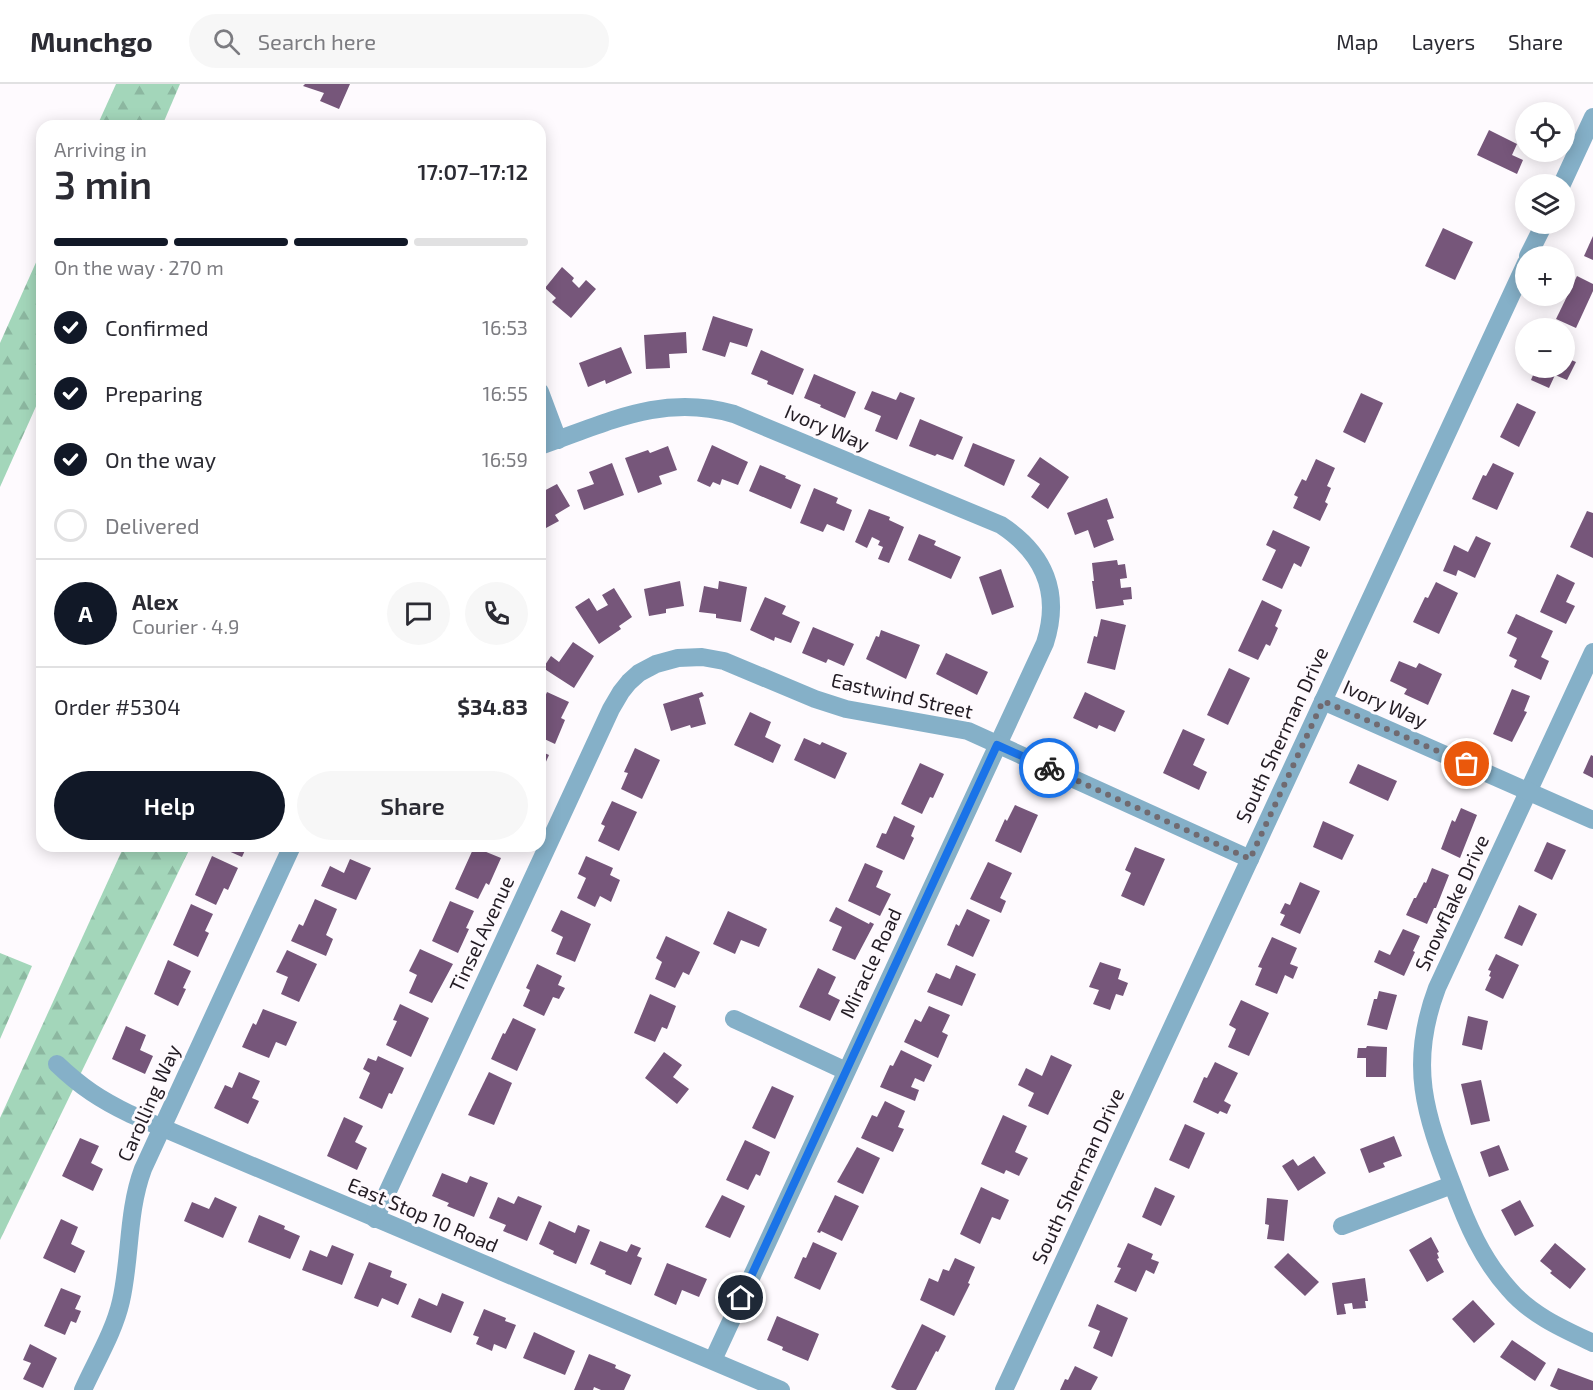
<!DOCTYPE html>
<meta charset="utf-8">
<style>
:root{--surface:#fff;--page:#f7f7f7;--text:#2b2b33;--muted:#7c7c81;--line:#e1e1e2;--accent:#111827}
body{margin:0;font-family:"Exo 2",sans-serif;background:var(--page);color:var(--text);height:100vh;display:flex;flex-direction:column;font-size:22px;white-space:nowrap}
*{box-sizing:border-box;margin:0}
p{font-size:20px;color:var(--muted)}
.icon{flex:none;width:33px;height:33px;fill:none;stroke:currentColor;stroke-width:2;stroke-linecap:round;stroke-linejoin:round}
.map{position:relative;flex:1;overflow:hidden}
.drawer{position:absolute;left:36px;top:36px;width:510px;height:732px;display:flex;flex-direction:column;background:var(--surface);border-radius:18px;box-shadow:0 3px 15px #0003}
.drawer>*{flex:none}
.buttons{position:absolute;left:1515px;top:18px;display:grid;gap:12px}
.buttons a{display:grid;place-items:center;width:60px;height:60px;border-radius:50%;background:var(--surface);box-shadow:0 3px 15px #0003;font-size:30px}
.pin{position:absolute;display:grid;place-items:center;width:51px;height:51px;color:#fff;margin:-26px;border:3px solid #fff;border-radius:50%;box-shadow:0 2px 6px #0007}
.courier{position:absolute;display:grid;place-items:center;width:60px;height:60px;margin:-30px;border:4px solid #1a73e8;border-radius:50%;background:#fff;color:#222;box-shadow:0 2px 8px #0007}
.overview em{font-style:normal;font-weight:600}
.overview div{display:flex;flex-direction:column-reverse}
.overview{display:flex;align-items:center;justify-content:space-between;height:102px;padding:0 18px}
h1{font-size:39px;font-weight:600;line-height:45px}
.bar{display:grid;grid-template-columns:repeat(4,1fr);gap:9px 6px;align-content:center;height:72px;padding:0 18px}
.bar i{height:8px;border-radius:4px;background:var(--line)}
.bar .on{background:var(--accent)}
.bar p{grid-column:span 4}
.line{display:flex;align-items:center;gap:15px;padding:0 18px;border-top:2px solid var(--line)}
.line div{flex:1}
.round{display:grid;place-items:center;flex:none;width:63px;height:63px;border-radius:32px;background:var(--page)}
ol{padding:0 18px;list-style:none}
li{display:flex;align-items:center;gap:18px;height:66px}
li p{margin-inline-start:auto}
li .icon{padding:6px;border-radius:50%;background:var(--accent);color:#fff;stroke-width:4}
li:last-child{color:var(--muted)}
li i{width:33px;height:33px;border:3px solid var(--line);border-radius:50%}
.primary-button{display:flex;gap:12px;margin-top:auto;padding:12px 18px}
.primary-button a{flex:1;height:69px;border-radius:36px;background:var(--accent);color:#fff;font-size:24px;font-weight:600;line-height:69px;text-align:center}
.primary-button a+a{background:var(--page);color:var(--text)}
header{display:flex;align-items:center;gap:36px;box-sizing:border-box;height:84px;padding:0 30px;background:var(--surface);border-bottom:2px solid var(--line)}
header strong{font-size:28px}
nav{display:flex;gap:33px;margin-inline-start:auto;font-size:21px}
.search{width:420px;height:54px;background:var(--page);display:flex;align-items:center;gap:15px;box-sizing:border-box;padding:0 21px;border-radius:33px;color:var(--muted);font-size:22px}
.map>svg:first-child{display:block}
.forest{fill:url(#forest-firs)}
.building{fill:#76567a}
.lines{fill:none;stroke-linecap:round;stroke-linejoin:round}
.minor{stroke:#85b0c8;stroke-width:18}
.done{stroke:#706a70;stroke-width:6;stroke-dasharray:0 10.8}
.route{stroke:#1a73e8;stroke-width:8}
.labels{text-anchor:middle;stroke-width:6;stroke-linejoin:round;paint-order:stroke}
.street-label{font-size:20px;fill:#231c24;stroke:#fefafe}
</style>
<header>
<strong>Munchgo</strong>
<div class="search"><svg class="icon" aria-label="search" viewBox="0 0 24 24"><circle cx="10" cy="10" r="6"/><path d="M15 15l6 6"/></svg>Search here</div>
<nav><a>Map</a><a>Layers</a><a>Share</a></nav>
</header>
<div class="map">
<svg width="1593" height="1306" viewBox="0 0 1593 1306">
<defs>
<pattern id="forest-firs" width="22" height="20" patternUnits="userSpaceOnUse" patternTransform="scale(1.5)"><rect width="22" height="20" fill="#a3d6ba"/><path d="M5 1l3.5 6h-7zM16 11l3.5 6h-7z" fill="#8cb7a0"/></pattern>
</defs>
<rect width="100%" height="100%" fill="#fefafe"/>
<g class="forest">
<polygon points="116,0 180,0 162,42 97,42"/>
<polygon points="42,165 42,309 0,403 0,259"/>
<polygon points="124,762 191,762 0,1156 0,1034"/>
<polygon points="0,869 32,882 0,955"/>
</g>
<g class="building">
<polygon points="305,0 350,0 339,25 320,17 324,9 303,2"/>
<polygon points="1489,46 1517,60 1512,71 1523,76 1517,90 1477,71"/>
<polygon points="1443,144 1473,158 1455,196 1425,182"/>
<polygon points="1593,152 1593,176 1584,172"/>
<polygon points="562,183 574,194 572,197 579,204 586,196 596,205 571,234 552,218 556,214 545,204"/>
<polygon points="1577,192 1593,200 1593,207 1576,244 1556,235"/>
<polygon points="713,232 753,245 747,263 730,258 725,273 702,266"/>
<polygon points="686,248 687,269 669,270 670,284 646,285 644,251"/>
<polygon points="621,263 632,289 606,300 605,296 588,303 579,279"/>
<polygon points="761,266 804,285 793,311 767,300 768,297 751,290"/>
<polygon points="1564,270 1570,272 1569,275 1576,278 1567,296 1555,291 1549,304 1531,296 1536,284 1564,284"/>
<polygon points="814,290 856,308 845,334 820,323 821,321 804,314"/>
<polygon points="872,307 896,316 900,308 915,314 897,356 875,347 881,332 864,325"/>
<polygon points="1361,309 1383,319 1365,359 1343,348"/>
<polygon points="1517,319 1536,328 1519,363 1500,353"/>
<polygon points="920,335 963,353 953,376 937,370 935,372 909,362"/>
<polygon points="973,359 1015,376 1004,402 964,382"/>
<polygon points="712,361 748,378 738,401 722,395 720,401 713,398 710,403 697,397"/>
<polygon points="668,362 677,386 659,392 662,400 638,409 625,374 648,366 650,369"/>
<polygon points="1040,373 1069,393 1048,425 1031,413 1040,400 1027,392"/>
<polygon points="1316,375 1335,384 1327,402 1331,404 1325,418 1328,420 1320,437 1293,424 1298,413 1294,411 1302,395 1306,397"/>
<polygon points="612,379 624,411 584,426 577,406 594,400 589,388"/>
<polygon points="1493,379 1514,389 1497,426 1472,415 1483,391 1486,392"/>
<polygon points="760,381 786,392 785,394 801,401 791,425 749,407"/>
<polygon points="557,400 570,422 555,431 559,437 546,444 542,437 540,438 540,409"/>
<polygon points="814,404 838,414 836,419 852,426 844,447 827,440 823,448 800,439"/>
<polygon points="1107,414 1114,434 1107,436 1114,456 1094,464 1088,446 1075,451 1067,429"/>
<polygon points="869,425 890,433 889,436 904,443 889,479 878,475 883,463 878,461 880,457 872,453 867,464 855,458"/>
<polygon points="1587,427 1593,429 1593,474 1570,463"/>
<polygon points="1273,446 1310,463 1301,483 1294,479 1282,505 1262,496 1276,466 1266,461"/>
<polygon points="919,450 936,457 934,461 961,473 951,495 908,476"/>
<polygon points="1476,452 1491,459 1475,494 1458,486 1456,492 1443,487 1454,461 1468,468"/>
<polygon points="1117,476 1118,481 1125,480 1127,494 1120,495 1121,504 1131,503 1132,515 1123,516 1124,521 1096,525 1092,497 1094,497 1092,479"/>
<polygon points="1001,485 1014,523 992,531 979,493"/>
<polygon points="1557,490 1575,499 1566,518 1575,522 1566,540 1540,528"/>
<polygon points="680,497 684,522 666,525 666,529 649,532 644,505"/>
<polygon points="719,497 747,503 741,538 716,534 716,530 699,528 704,502 718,505"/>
<polygon points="1436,498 1458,509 1439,550 1413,538 1425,513 1428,514"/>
<polygon points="614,504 632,533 619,542 621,545 599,560 575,523 589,514 597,527 608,521 602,511"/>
<polygon points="765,513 786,522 782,530 800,538 791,559 775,553 774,557 750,546"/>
<polygon points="1262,516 1282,526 1275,542 1278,544 1270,562 1266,560 1258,576 1238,567"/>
<polygon points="1516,530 1553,547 1541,573 1549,577 1541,596 1514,583 1517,576 1509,572 1517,554 1507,549"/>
<polygon points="1101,535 1126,541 1115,586 1087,579 1094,552 1097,553"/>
<polygon points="813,543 854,560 844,582 828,575 826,579 802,569"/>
<polygon points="881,546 920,561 906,595 866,575 876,552 879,553"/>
<polygon points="573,558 594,572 574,604 543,584 551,572 559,578"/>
<polygon points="946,569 988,588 977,611 936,590"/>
<polygon points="1399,577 1416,584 1419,579 1442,590 1428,621 1404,610 1407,605 1390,597"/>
<polygon points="1229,584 1250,594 1228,641 1207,631"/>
<polygon points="1512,605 1530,612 1524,627 1527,628 1512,658 1493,650"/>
<polygon points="547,608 569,618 561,634 565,636 555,660 540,653 540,624"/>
<polygon points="702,608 704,612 699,614 706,640 691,644 690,641 671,647 663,620"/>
<polygon points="1085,608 1125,627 1115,648 1099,641 1097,645 1073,634"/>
<polygon points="750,628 771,638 765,653 781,661 773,679 734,661"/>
<polygon points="1183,645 1205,655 1193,681 1207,688 1199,706 1163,689"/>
<polygon points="804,654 820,661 822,658 847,669 835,695 794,676"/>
<polygon points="635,664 660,676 642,715 621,705 628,689 624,688"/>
<polygon points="540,667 549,671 540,691"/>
<polygon points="1591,671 1593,672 1593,694 1583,689"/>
<polygon points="920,679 944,690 933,714 930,713 922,730 901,720"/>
<polygon points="1358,680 1397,697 1388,717 1349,699"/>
<polygon points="612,717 637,728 619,767 598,757 605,742 601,740"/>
<polygon points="1015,721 1038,731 1021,769 995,757 1005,735 1007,737"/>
<polygon points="1461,724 1477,731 1460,774 1441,765 1452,736 1455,738"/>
<polygon points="894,732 915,742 911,752 914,754 904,776 876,763 882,749 886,750"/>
<polygon points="1323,737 1354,751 1342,776 1313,763"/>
<polygon points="1547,758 1566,766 1552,796 1534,787"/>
<polygon points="217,762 247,762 242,773"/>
<polygon points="474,763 501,774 489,801 486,799 478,815 455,805"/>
<polygon points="1135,763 1165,775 1144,822 1121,812 1131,789 1125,786"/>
<polygon points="212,772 238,784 228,806 224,804 216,821 195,811"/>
<polygon points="586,772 613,784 610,791 620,796 611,818 600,812 595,823 577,814 586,794 578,790"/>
<polygon points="350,775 371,784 356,816 321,802 330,782 344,789"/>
<polygon points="988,778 1012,789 1000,814 1006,817 1001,829 970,815"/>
<polygon points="865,779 883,787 876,803 891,810 880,832 848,817"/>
<polygon points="1432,784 1449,791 1436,824 1434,824 1427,840 1406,831 1414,814 1416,814 1424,798 1426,799"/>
<polygon points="1300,798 1320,807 1300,850 1280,841 1285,831 1280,829 1285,819 1290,821"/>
<polygon points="315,815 337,825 326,851 333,855 326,872 291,857 299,840 303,842"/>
<polygon points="450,817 474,827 466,844 469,845 458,869 432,857"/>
<polygon points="191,820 213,830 205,847 209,849 198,873 173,861"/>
<polygon points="1519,821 1537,830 1522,862 1504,854"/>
<polygon points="836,823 869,840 870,838 874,840 855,876 832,866 842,843 829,837"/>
<polygon points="967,825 990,836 973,873 947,861 956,840 959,842"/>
<polygon points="561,826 591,840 575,878 556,870 563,853 551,847"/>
<polygon points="728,827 767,845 759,863 741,856 735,870 713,860"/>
<polygon points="1403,845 1420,852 1413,867 1415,868 1404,892 1374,878 1379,866 1390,871"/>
<polygon points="666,852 700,868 689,891 683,888 675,904 655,895 662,878 656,874"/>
<polygon points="1272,853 1297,864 1290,880 1298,883 1293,895 1285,891 1277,910 1255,901 1262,884 1258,883"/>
<polygon points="420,865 453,880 432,919 409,909 417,891 409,887"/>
<polygon points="287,866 317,880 299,918 281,910 288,893 276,888"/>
<polygon points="1496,870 1519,881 1503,915 1485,906 1491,893 1489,892 1491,887 1488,886"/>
<polygon points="168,876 191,887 183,904 186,905 178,922 154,910"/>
<polygon points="1100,878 1121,885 1118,895 1128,899 1123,912 1116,910 1110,926 1093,920 1099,906 1089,903"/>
<polygon points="537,880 562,892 558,901 565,904 559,915 553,913 544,932 523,922 530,906 526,904"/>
<polygon points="956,881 976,890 962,922 927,908 936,889 950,895"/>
<polygon points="818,884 836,893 828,910 840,916 830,937 799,923"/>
<polygon points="1379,907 1397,911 1387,946 1367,941 1374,915 1377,915"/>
<polygon points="650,910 676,922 667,945 662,943 655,958 634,949"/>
<polygon points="1241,916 1269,929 1249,972 1228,963 1236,945 1229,941"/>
<polygon points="400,920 429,934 411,973 386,961 397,937 393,936"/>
<polygon points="929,922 950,931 942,948 948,951 938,974 904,958 915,935 921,938"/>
<polygon points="263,925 297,938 286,962 276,958 269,974 242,963 253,939 256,941"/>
<polygon points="1468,932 1488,937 1482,966 1462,961"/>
<polygon points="513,934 536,945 517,987 491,975 503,949 505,950"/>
<polygon points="126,942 146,951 140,966 153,972 145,990 112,975"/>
<polygon points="1367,962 1387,963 1386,993 1366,993 1366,974 1357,974 1358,964 1366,964"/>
<polygon points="901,966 932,981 924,998 915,994 911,1003 919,1006 915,1017 880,1003 890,981 893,982"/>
<polygon points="664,968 682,981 673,993 689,1005 677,1020 645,994"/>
<polygon points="1051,971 1072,981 1048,1031 1028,1022 1034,1009 1018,1001 1026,984 1042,992"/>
<polygon points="378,972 404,984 392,1010 389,1009 382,1025 359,1014 370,989 363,985 368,974 376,977"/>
<polygon points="1215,978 1238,989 1224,1017 1231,1021 1227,1030 1220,1027 1218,1030 1193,1018 1204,993 1207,994"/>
<polygon points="239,988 260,997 252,1014 259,1017 248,1040 214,1024 225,1001 232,1004"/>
<polygon points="489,988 512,999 494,1041 468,1031"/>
<polygon points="1481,996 1490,1037 1471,1041 1461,1000"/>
<polygon points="772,1002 794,1012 775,1055 752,1044"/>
<polygon points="885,1017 905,1027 898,1043 904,1045 893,1068 861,1054 872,1031 877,1033"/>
<polygon points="1003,1031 1027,1042 1015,1068 1028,1074 1019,1092 1006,1086 1004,1090 981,1080"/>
<polygon points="344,1033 363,1042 355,1058 367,1064 357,1086 327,1072"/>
<polygon points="1185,1040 1205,1049 1189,1085 1169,1076"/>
<polygon points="1394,1052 1402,1072 1383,1079 1385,1083 1369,1089 1360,1065"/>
<polygon points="80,1054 99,1062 91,1079 103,1085 93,1107 62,1092"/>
<polygon points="745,1056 770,1068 760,1092 756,1090 748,1106 726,1096"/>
<polygon points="1499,1061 1509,1086 1489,1093 1480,1068"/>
<polygon points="857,1063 880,1074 863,1110 837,1098"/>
<polygon points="1314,1072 1326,1089 1298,1107 1282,1082 1293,1075 1298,1082"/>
<polygon points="442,1089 467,1099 470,1092 488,1099 474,1133 447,1122 449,1119 432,1112"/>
<polygon points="981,1103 1009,1116 1000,1136 992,1133 980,1160 960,1150"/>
<polygon points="1155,1103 1175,1112 1161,1142 1142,1133"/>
<polygon points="722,1111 745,1122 730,1154 705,1143"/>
<polygon points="835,1111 859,1122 842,1157 821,1147 820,1149 817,1148"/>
<polygon points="518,1112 542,1122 527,1157 503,1147 506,1141 489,1134 498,1113 514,1120"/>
<polygon points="215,1113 237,1123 223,1154 184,1137 192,1118 209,1125"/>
<polygon points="1267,1114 1288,1116 1284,1157 1267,1155 1269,1141 1265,1140"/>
<polygon points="1520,1116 1534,1142 1515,1152 1501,1126"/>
<polygon points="259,1131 285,1142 284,1145 300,1152 290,1175 248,1158"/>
<polygon points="61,1135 78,1143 71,1160 85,1167 75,1189 43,1174"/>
<polygon points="549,1137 575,1149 578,1141 590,1146 576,1180 553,1170 554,1167 539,1160"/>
<polygon points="1431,1153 1439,1168 1437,1169 1439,1174 1437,1175 1444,1188 1427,1198 1409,1166"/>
<polygon points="600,1157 627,1168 631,1160 641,1164 637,1172 642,1174 631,1201 605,1190 606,1187 590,1180"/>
<polygon points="813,1158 837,1169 820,1206 794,1194 803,1173 806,1174"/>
<polygon points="1128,1159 1153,1170 1151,1175 1159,1178 1154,1190 1146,1186 1136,1208 1114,1198 1121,1184 1117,1183"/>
<polygon points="1555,1159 1586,1185 1570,1205 1550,1189 1552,1187 1540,1177"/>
<polygon points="332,1161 354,1170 342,1201 302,1186 310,1166 327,1173"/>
<polygon points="1288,1169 1319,1198 1305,1212 1274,1183"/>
<polygon points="955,1174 975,1183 968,1199 970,1200 954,1232 920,1216 929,1194 938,1198 943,1185 949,1187"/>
<polygon points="369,1178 392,1187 390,1193 407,1200 398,1221 382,1214 378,1223 354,1214"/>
<polygon points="667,1179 707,1195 699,1213 682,1206 676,1221 654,1211"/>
<polygon points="1365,1194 1368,1217 1365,1217 1366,1224 1353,1225 1352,1219 1344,1220 1346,1230 1337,1231 1332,1199"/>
<polygon points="61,1204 81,1212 75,1225 81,1227 76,1239 71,1237 65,1251 44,1242"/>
<polygon points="442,1209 464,1218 451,1249 411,1233 419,1214 437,1222"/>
<polygon points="1473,1216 1495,1240 1474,1259 1452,1235"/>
<polygon points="1097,1220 1128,1234 1112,1273 1093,1264 1100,1247 1088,1242"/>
<polygon points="484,1225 506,1234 505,1237 516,1241 506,1265 494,1260 492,1267 476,1260 479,1253 473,1251"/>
<polygon points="777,1232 819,1250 808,1277 782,1266 783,1263 767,1256"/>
<polygon points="922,1240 946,1252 938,1268 936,1267 916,1306 897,1306 891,1303"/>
<polygon points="534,1248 575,1267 565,1291 523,1274"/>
<polygon points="1512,1256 1546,1279 1535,1297 1500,1273"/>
<polygon points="30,1260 57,1274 43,1304 23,1295 31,1279 23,1276"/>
<polygon points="589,1270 616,1281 615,1284 631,1291 624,1306 601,1306 594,1303 593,1306 574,1306"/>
<polygon points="1075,1282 1098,1293 1091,1306 1060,1306 1065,1295 1068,1296"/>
<polygon points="1558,1284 1593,1297 1593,1306 1559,1306 1550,1302"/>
</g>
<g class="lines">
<g class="minor">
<polyline points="1562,100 1593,33"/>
<polyline points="1528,172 1544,140"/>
<polyline points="540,308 558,356"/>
<path d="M540 362C607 339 662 309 734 330L1001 441C1045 470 1061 509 1045 559L713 1276"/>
<path d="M1593 568 1437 904C1408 981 1425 1030 1453 1102 1467 1140 1482 1175 1509 1205 1531 1231 1563 1245 1593 1259"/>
<polyline points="1323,617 1593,736"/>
<polyline points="734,935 846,987"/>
<path d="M57 980C81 1003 101 1016 130 1030L781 1306"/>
<polyline points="375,1135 611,625 621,608 629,598 639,589 656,580 678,574 702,573 724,577 815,615 846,625 968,647 1250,775"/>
<polyline points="1342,1142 1452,1101"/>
<path d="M83 1306C96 1277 114 1248 121 1217 131 1173 127 1128 143 1085L292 762"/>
<polyline points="1004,1306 1526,179"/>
</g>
</g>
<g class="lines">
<polyline class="done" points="1049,684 1250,775 1323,617 1467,680"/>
<polyline class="route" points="741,1214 997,661 1049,684"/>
</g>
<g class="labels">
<g class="street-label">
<text transform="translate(827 344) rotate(23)" y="7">Ivory Way</text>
<text transform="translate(902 612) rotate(13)" y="7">Eastwind Street</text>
<text transform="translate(1385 620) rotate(24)" y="7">Ivory Way</text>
<text transform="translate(1282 651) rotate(-65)" y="7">South Sherman Drive</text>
<text transform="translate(1452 819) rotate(-65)" y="7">Snowflake Drive</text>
<text transform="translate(482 850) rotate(-65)" y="7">Tinsel Avenue</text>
<text transform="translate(871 879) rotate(-65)" y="7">Miracle Road</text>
<text transform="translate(149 1019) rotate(-66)" y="7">Carolling Way</text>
<text transform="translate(1078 1092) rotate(-65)" y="7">South Sherman Drive</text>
<text transform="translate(423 1131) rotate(23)" y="7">East Stop 10 Road</text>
</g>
</g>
</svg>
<div class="buttons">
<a><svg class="icon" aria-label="locate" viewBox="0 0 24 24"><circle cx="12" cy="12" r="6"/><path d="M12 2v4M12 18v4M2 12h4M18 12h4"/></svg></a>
<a><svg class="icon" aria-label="layers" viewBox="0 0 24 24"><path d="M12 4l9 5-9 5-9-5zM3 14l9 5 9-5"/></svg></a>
<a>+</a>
<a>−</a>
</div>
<div class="pin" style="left:1467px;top:680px;background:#ea580c"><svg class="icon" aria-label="bag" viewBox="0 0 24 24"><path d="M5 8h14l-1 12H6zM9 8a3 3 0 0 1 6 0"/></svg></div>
<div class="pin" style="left:741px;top:1214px;background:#1f2937"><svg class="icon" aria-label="home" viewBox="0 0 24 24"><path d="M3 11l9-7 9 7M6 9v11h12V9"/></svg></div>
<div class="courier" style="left:1049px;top:684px"><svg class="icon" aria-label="bike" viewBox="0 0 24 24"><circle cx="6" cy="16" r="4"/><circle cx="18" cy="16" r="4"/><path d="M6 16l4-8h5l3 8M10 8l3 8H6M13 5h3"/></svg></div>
<section class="drawer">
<div class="overview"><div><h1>3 min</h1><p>Arriving in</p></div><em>17:07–17:12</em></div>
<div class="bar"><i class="on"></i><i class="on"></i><i class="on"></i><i></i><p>On the way · 270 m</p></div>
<ol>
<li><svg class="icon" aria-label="check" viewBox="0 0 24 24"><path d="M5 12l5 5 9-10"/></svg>Confirmed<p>16:53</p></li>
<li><svg class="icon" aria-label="check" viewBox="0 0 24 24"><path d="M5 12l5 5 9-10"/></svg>Preparing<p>16:55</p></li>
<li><svg class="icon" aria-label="check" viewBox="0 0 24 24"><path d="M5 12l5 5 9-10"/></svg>On the way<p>16:59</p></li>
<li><i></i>Delivered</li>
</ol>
<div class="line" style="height:108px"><b class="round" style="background:var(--accent);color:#fff">A</b><div><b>Alex</b><p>Courier · 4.9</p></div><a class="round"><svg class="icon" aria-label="chat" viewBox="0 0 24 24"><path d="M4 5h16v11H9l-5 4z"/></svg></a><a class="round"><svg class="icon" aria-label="phone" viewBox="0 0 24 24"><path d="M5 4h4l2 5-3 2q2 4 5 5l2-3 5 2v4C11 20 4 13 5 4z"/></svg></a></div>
<div class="line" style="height:78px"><div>Order #5304</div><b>$34.83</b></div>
<div class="primary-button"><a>Help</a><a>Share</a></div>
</section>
</div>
